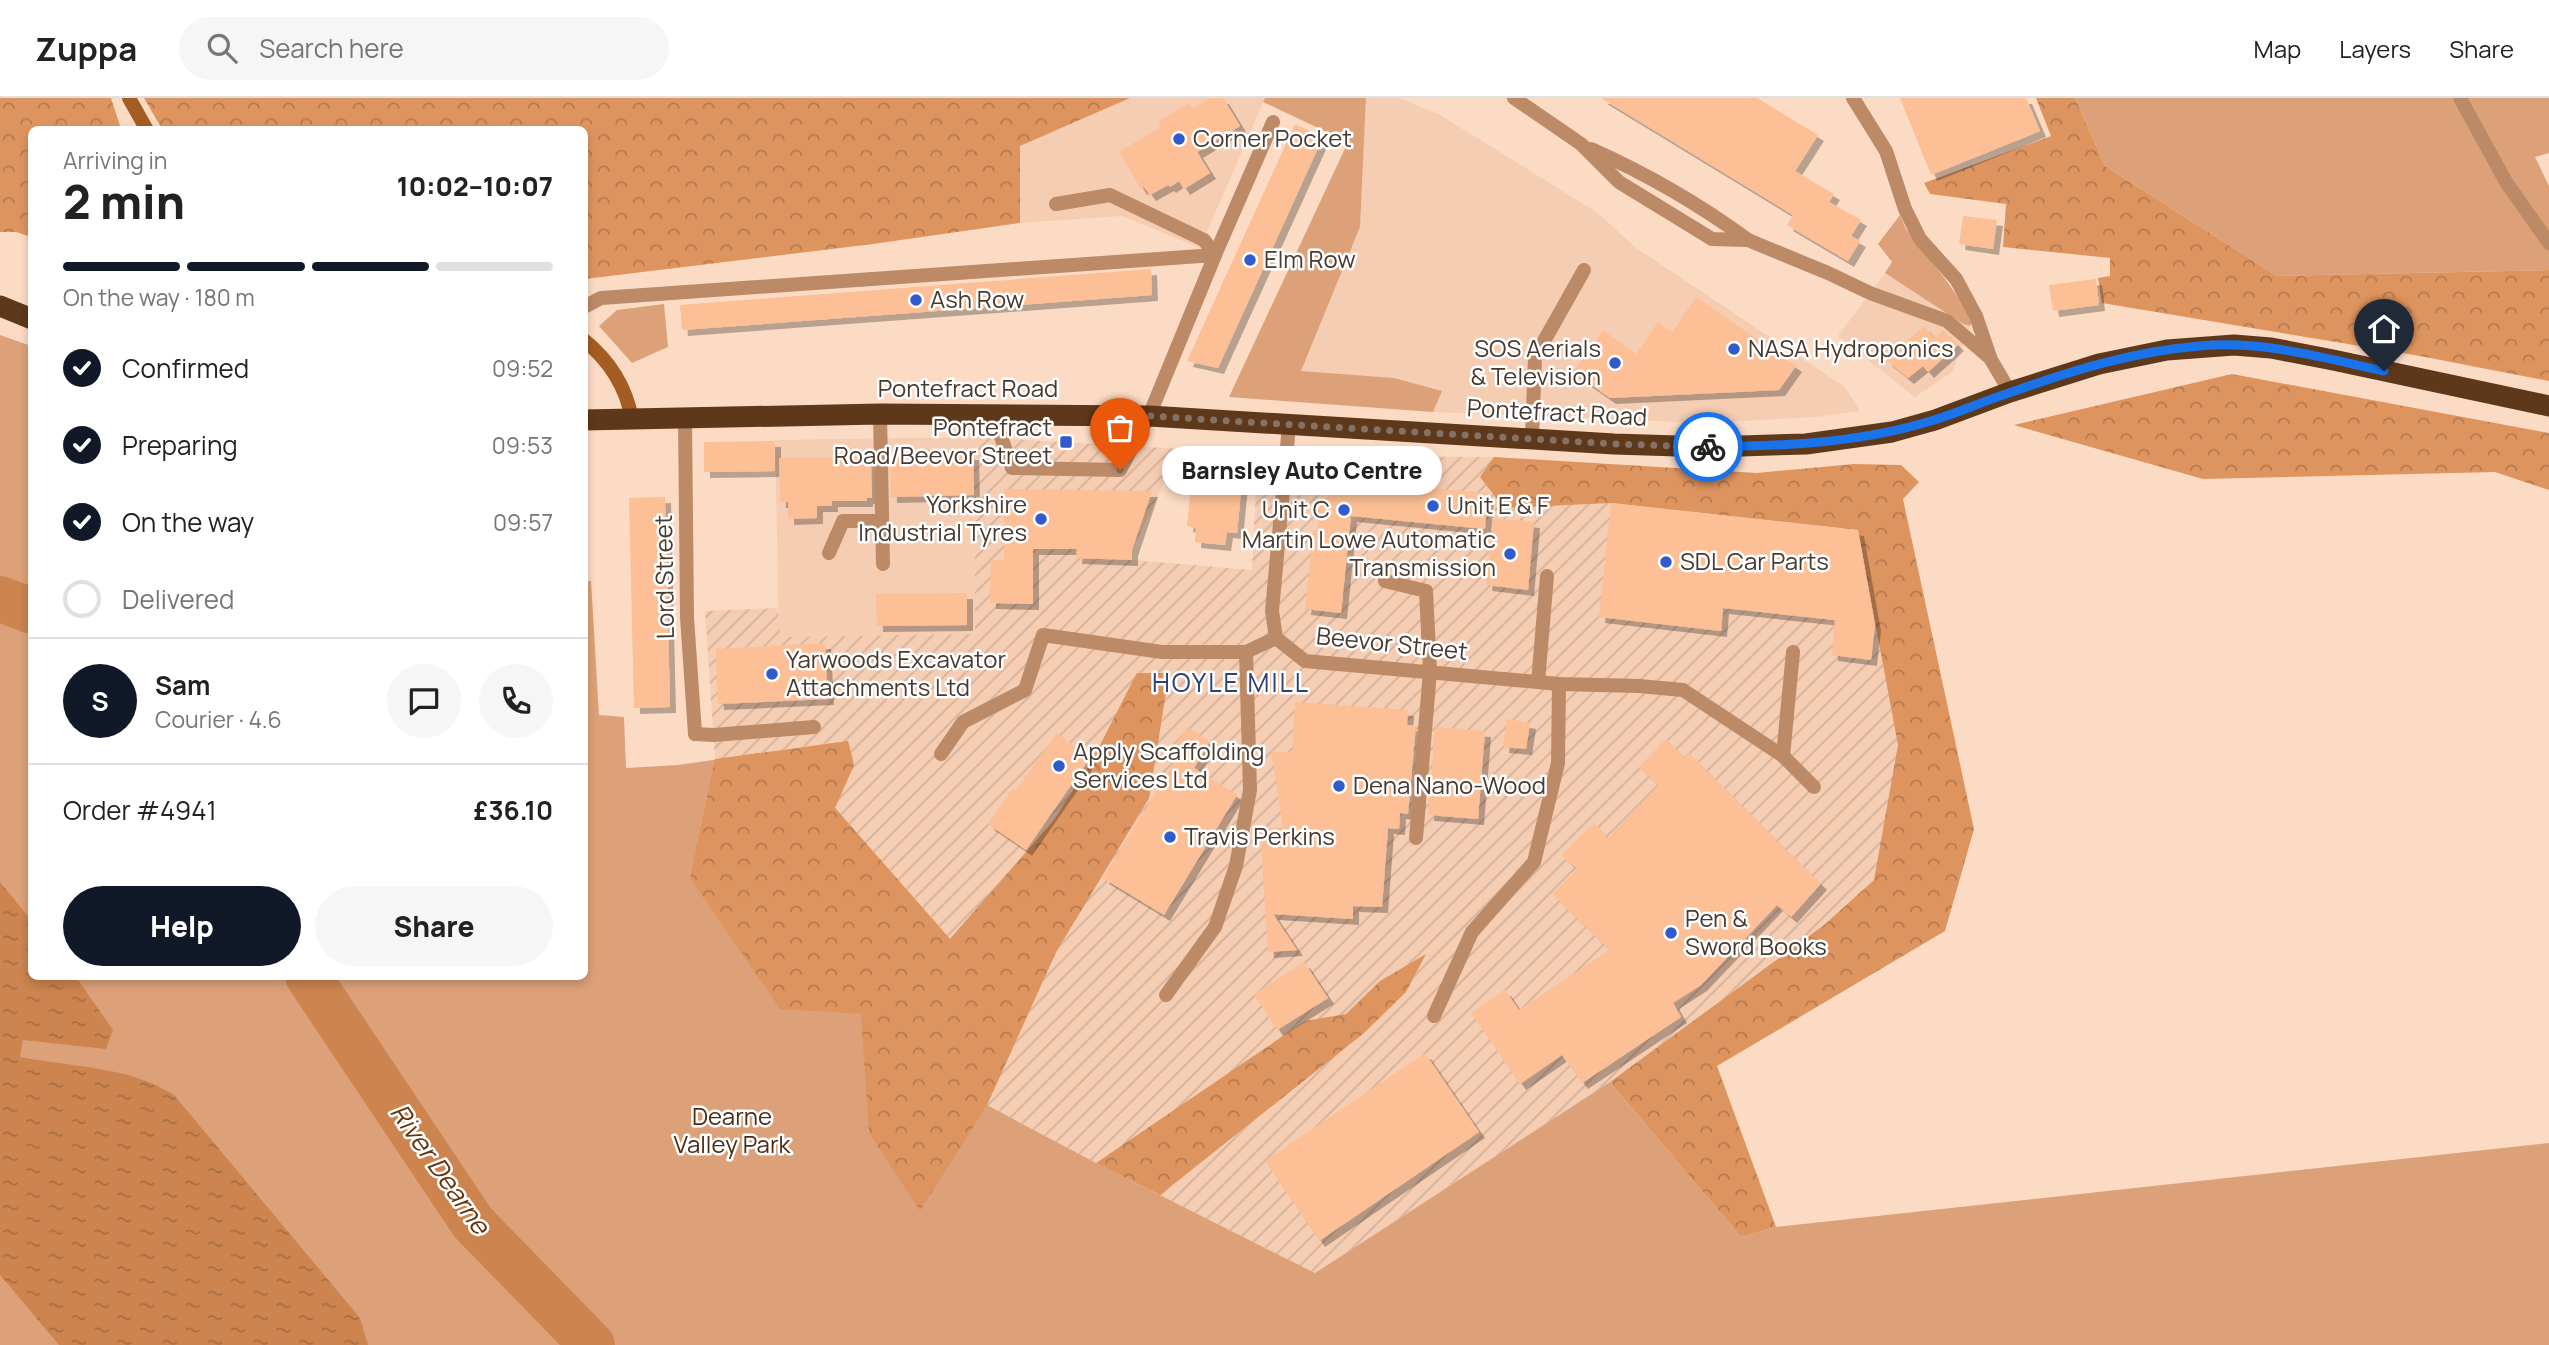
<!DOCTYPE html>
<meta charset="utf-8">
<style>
:root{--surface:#fff;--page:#f6f6f6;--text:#222;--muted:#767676;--line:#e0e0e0;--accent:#111827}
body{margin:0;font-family:Manrope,sans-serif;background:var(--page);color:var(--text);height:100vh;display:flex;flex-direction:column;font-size:26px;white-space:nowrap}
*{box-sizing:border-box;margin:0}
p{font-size:23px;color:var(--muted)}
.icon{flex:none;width:38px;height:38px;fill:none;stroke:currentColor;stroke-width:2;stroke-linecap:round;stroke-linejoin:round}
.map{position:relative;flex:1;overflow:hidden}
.side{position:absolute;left:28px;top:28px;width:560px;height:854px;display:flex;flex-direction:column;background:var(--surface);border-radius:10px;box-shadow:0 4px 10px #0003}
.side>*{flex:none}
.pin{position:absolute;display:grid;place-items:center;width:60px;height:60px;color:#fff;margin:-72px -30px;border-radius:50% 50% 50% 0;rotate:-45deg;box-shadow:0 0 7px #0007}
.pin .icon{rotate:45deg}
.courier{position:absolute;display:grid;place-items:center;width:70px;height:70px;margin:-35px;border:5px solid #1a73e8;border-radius:50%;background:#fff;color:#222;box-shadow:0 2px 9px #0007}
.bubble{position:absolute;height:49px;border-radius:24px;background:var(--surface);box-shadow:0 4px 10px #0003;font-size:23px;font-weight:800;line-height:49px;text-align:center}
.headline em{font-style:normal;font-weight:800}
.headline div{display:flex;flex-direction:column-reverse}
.headline{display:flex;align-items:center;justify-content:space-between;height:119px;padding:0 35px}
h1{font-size:46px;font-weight:800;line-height:52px}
.bar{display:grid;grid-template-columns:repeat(4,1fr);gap:10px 7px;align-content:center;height:84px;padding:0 35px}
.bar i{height:9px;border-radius:5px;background:var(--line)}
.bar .selected{background:var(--accent)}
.bar p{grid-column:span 4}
.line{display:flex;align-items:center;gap:18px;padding:0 35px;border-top:2px solid var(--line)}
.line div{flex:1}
.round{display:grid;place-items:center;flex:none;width:74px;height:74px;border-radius:37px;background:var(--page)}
ol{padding:0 35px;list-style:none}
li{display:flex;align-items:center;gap:21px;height:77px}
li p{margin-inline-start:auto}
li .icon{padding:7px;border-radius:50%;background:var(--accent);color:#fff;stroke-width:4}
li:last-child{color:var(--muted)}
li i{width:38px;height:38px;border:4px solid var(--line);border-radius:50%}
.cta{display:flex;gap:14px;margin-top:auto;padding:14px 35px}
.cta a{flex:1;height:80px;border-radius:42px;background:var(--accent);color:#fff;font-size:28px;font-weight:800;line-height:80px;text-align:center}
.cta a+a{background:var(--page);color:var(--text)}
header{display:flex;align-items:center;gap:42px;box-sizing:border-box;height:98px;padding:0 35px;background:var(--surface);border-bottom:2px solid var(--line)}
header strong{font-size:33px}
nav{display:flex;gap:38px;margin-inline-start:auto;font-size:24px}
.search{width:490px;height:63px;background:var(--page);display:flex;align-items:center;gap:18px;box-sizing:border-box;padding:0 24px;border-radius:38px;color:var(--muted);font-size:26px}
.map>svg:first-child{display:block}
.built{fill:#f5cdb2}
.industrial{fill:url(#industrial-furrows)}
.green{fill:#dda179}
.forest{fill:url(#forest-crowns)}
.water{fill:url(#water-ripples)}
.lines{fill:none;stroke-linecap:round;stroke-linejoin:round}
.river{stroke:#cd844f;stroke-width:46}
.building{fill:#fdbf95;filter:url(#shadow)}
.lane{stroke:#bc8a67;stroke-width:14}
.street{stroke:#bc8a67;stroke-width:14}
.secondary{stroke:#a55c22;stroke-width:14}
.highway{stroke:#5e381b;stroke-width:21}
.done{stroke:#867265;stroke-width:7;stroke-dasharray:0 12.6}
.route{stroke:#1a73e8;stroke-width:9}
.poi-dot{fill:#315aca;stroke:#fff;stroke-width:2.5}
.labels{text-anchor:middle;stroke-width:5;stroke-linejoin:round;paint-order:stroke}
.poi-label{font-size:24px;fill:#473a31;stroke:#fff;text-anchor:start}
.street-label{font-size:24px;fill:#473a31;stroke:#fff}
.park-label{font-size:24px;fill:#4b2c15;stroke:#fff}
.neighbourhood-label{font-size:26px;letter-spacing:2px;fill:#2a4179;stroke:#fff}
.water-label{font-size:26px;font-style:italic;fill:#64340b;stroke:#fff}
</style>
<header>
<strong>Zuppa</strong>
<div class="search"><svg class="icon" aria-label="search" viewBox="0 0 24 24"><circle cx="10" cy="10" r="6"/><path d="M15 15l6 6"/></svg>Search here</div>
<nav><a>Map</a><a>Layers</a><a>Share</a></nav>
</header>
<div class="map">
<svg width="2549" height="1247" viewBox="0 0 2549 1247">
<defs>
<pattern id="industrial-furrows" width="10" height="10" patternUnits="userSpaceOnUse" patternTransform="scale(1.75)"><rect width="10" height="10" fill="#f5cdb2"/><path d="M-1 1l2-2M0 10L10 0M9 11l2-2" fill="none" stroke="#d3b19a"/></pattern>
<pattern id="forest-crowns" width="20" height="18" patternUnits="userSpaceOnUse" patternTransform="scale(1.75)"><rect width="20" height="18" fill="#de945f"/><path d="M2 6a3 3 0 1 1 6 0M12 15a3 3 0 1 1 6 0" fill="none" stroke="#b67a4f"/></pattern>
<pattern id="water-ripples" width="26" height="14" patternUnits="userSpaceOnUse" patternTransform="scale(1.75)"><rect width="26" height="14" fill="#cd844f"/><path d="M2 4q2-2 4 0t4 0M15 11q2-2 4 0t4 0" fill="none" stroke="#a86d42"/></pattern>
<filter id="shadow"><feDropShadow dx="6" dy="6" stdDeviation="0" flood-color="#0004"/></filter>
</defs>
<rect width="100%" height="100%" fill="#fcdbc5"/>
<g class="built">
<polygon points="1130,0 1265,0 1200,150 1122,118 1020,125 1020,48"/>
<polygon points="1366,0 1399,0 1440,17 1598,115 1635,149 1845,289 1860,313 1817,319 1703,325 1433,314 1441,293 1300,273 1360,129"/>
<polygon points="1885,175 1963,226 1970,228 1952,274 1915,299 1838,238"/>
<polygon points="974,339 975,536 779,539 775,342"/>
</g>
<polygon class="industrial" points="974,339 1180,351 1132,452 1132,462 1252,472 1257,371 1251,357 1494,359 1859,395 1917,653 1905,797 1824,827 1610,984 1315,1175 1096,1065 987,1007 1056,854 1093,661 1054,722 950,841 835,710 854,667 848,643 715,661 705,513 778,510 780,539 975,536"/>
<g class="green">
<polygon points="1265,0 1366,0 1360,129 1301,273 1394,280 1442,293 1433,314 1229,299 1348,44 1263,4"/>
<polygon points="2075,0 2549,0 2549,55 2535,59 2549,88 2549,172 2277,178 2105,68"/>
<polygon points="1900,117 1906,131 1946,182 1973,221 1970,228 1963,226 1885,175 1892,164 1878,146"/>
<polygon points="664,206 668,249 632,265 599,228 617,212"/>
<polygon points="0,237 31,248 32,878 584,878 585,482 591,483 599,617 624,619 626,670 678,667 848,643 854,667 835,710 950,841 1054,722 1093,661 1137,575 1169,575 1149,700 1056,854 987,1007 1096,1065 1315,1175 1610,984 1741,1139 1776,1129 2549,1045 2549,1247 0,1247"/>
</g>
<g class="forest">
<polygon points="0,0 111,0 121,31 32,32 31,139 16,134 0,134"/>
<polygon points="144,0 1130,0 1020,48 1020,125 873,146 585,181 584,32 162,31"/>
<polygon points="2036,0 2075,0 2105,68 2277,178 2549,172 2549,283 2420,258 2102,205 2098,180 2110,178 2110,160 2003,149 2006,106 1930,96 1924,85 2051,38"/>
<polygon points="2232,276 2549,335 2549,392 2495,374 2203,381 2014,327"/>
<polygon points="1494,359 1757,375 1854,366 1901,367 1919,384 1903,401 1974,731 1945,833 1717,968 1776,1129 1741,1139 1610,984 1824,827 1874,782 1898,647 1858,432 1611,405 1504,410 1480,379"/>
<polygon points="1137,575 1169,575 1149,700 1056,854 987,1007 920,1113 869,1035 861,916 780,911 690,780 715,661 848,643 854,667 835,710 950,841 1054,722 1093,661"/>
<polygon points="1426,856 1406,894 1364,935 1160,1097 1096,1065 1305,923 1346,916 1380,883"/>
</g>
<path class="water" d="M0 784 31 822 32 878 76 879 113 932 106 951 23 942 20 959C71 969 129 968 174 997L360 1220 368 1247H59L0 1177Z"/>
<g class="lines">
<g class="river">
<polyline points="0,501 32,513"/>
<polyline points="308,878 473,1125 592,1247"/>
</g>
</g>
<g class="building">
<polygon points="1210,0 1223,0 1240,28 1197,54 1210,75 1184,91 1179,83 1170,89 1168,87 1150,97 1144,89 1141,91 1119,54 1161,29 1158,24 1189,5 1192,11"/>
<polygon points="1601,0 1757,0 1818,37 1795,73 1834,96 1829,104 1861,122 1851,138 1860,143 1848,163 1787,127 1793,117"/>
<polygon points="1900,0 2026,0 2040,33 1931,77"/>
<polygon points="1295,26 1323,39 1218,270 1187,263"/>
<polygon points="1963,118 1997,122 1993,151 1959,146"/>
<polygon points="1151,171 1152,197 682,232 680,207"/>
<polygon points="2096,181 2099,207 2053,213 2049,187"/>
<polygon points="1696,199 1796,268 1779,292 1610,300 1573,274 1603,232 1636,256 1658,224 1672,234"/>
<polygon points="1924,228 1935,241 1943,232 1958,247 1928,274 1923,268 1908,280 1886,262"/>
<polygon points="775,343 775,373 704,374 704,344"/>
<polygon points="920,351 944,351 944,357 973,356 974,397 891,399 890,359 920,359"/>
<polygon points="779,360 871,360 872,400 867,400 867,403 832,403 832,408 817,408 817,420 788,421 788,404 780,404"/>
<polygon points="1193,368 1243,373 1237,435 1227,434 1225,447 1195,444 1196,430 1187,428"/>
<polygon points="1370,385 1488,395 1485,431 1351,418 1341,515 1305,511 1313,432 1317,433 1321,404 1341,388 1370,391"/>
<polygon points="1004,391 1080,392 1152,393 1132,452 1132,462 1076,460 1077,451 1033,451 1033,506 990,505 991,462 1004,462"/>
<polygon points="665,399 670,609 634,610 629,400"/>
<polygon points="1611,405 1858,432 1875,527 1871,562 1832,557 1835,522 1723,510 1721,533 1599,519"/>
<polygon points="1493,420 1534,424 1528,492 1486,487"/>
<polygon points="967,495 967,527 877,528 876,496"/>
<polygon points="825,545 828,601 718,606 716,551"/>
<polygon points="1295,604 1408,612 1407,627 1416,628 1408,716 1400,715 1399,731 1388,730 1382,809 1353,808 1353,821 1273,816 1297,852 1268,854 1260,731 1283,729 1271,653 1292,655"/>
<polygon points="1507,621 1530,625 1526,651 1503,649"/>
<polygon points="1187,629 1210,644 1194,670 1237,697 1164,817 1103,780 1177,660 1170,656"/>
<polygon points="1435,629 1485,633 1478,721 1428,717"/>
<polygon points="1057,635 1090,660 1026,752 988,726 1012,691 1015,693"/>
<polygon points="1666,641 1685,660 1689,655 1821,786 1791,819 1777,807 1701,887 1673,905 1681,919 1582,985 1562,957 1520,986 1471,915 1505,892 1519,912 1609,852 1552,796 1577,771 1561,757 1594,725 1608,740 1658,688 1639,669"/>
<polygon points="1304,864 1328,900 1277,932 1254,896"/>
<polygon points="1425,955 1479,1034 1319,1143 1265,1063"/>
</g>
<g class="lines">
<g class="lane">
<polyline points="1514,0 1581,46 1619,84 1712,141 1748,142 1828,175 1870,195 1947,223 1990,260 2010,294"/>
<polyline points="1853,0 1886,53 1905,111 1920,141 1956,181 1976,218 1990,259"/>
<polyline points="2460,0 2506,84 2549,145"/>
<path d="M1591 51C1647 76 1699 106 1748 142"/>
<polyline points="1056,106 1110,97 1204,142 1215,157"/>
<polyline points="584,209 601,200 1215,157"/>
<polyline points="880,316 883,466"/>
<polyline points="993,316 1012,370 1120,372 1149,318"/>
<polyline points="1532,340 1535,259 1584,172"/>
<polyline points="829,455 843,423 882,423"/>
<polyline points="1385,483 1426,493 1430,573 1416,740"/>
<polyline points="1538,584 1547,478"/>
<polyline points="1639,588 1683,592 1783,658 1814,689"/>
<polyline points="695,636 714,637 814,629"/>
<polyline points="941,656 963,624 1025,592 1043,537 1162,554 1246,554 1276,540"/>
<polyline points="1783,658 1793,554"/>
<polyline points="1166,897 1215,829 1236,768 1250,692 1246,554"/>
<polyline points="1434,918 1472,834 1534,764 1558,665 1559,586"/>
</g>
<g class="street">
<polyline points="1149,318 1215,157 1273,24"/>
<polyline points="685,320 687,519 695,636"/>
<polyline points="1289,327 1272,513 1276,540 1305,563 1559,586 1639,588"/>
</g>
<g class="secondary">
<polyline points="129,0 147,32"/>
<path d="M584 242C610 263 626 289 632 321"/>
</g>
<g class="highway">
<polyline points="0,208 32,221"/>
<polyline points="584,322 880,316 1149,318 1614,346 1709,349 1806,346 1892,334 1935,322 2010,294 2099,266 2167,252 2234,247 2271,250 2333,262 2549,308"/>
</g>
</g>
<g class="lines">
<polyline class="done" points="1120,372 1149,318 1614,346 1708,349"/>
<path class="route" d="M1708 349C1784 348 1861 345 1934 322 1960 314 1984 303 2009 295 2070 273 2135 253 2200 248 2262 242 2324 260 2384 273"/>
</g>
<g class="poi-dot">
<circle cx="1179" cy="41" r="7"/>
<circle cx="1250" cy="162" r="7"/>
<circle cx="916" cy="202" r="7"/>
<circle cx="1734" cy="251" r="7"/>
<circle cx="1615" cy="265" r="7"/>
<rect x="1059" y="337" width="14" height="14" rx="3.5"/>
<circle cx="1433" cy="408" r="7"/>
<circle cx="1344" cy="412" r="7"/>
<circle cx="1041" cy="421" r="7"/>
<circle cx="1510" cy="456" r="7"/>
<circle cx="1666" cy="464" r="7"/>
<circle cx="772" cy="576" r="7"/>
<circle cx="1059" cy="668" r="7"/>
<circle cx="1339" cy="688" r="7"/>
<circle cx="1170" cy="739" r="7"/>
<circle cx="1671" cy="835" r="7"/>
</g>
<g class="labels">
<g class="poi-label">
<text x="1193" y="49">Corner Pocket</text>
<text x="1264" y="170">Elm Row</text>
<text x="930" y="210">Ash Row</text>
<text x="1601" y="259" text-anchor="end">SOS Aerials<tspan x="1601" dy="28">&amp; Television</tspan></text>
<text x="1748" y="259">NASA Hydroponics</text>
<text x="1052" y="338" text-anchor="end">Pontefract<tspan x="1052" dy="28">Road/Beevor Street</tspan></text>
<text x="1027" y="415" text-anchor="end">Yorkshire<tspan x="1027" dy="28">Industrial Tyres</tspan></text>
<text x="1447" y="416">Unit E &amp; F</text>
<text x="1330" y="420" text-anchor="end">Unit C</text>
<text x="1496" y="450" text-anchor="end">Martin Lowe Automatic<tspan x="1496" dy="28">Transmission</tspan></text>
<text x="1680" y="472">SDL Car Parts</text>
<text x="786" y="570">Yarwoods Excavator<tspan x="786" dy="28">Attachments Ltd</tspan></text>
<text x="1073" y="662">Apply Scaffolding<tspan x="1073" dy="28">Services Ltd</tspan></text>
<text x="1353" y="696">Dena Nano-Wood</text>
<text x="1184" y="747">Travis Perkins</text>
<text x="1685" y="829">Pen &amp;<tspan x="1685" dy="28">Sword Books</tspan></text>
</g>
<g class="street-label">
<text x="968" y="299">Pontefract Road</text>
<text transform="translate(1557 315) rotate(3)" y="8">Pontefract Road</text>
<text transform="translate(665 479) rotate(-91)" y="8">Lord Street</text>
<text transform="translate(1392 546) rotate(6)" y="8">Beevor Street</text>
</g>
<g class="park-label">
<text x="732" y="1027">Dearne<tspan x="732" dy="28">Valley Park</tspan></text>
</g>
<g class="neighbourhood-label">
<text x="1231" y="594">HOYLE MILL</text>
</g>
<g class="water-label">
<text transform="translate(440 1071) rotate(55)" y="9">River Dearne</text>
</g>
</g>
</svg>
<div class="pin" style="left:1120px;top:372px;background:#ea580c"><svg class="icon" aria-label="bag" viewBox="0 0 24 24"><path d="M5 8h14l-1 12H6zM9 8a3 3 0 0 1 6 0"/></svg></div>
<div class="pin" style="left:2384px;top:273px;background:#1f2937"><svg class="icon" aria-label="home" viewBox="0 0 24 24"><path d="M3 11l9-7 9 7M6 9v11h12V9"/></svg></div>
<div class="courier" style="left:1708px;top:349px"><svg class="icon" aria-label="bike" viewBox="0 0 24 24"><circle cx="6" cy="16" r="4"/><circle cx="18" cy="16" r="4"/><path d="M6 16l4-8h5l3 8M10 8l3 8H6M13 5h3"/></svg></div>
<div class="bubble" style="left:1162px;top:348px;width:280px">Barnsley Auto Centre</div>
<section class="side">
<div class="headline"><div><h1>2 min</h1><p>Arriving in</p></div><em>10:02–10:07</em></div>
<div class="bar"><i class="selected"></i><i class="selected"></i><i class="selected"></i><i></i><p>On the way · 180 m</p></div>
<ol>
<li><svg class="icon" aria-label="check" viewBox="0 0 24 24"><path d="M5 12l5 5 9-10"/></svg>Confirmed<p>09:52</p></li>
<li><svg class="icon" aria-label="check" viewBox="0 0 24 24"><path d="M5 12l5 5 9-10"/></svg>Preparing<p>09:53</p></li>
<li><svg class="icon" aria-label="check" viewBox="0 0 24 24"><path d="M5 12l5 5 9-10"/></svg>On the way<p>09:57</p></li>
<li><i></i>Delivered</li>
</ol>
<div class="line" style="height:126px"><b class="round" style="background:var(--accent);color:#fff">S</b><div><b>Sam</b><p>Courier · 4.6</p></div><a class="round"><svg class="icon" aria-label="chat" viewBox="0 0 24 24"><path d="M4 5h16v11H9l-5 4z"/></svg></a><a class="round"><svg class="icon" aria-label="phone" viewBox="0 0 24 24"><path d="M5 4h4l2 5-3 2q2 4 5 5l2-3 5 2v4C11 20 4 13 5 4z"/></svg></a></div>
<div class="line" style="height:91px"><div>Order #4941</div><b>£36.10</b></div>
<div class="cta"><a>Help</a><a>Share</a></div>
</section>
</div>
